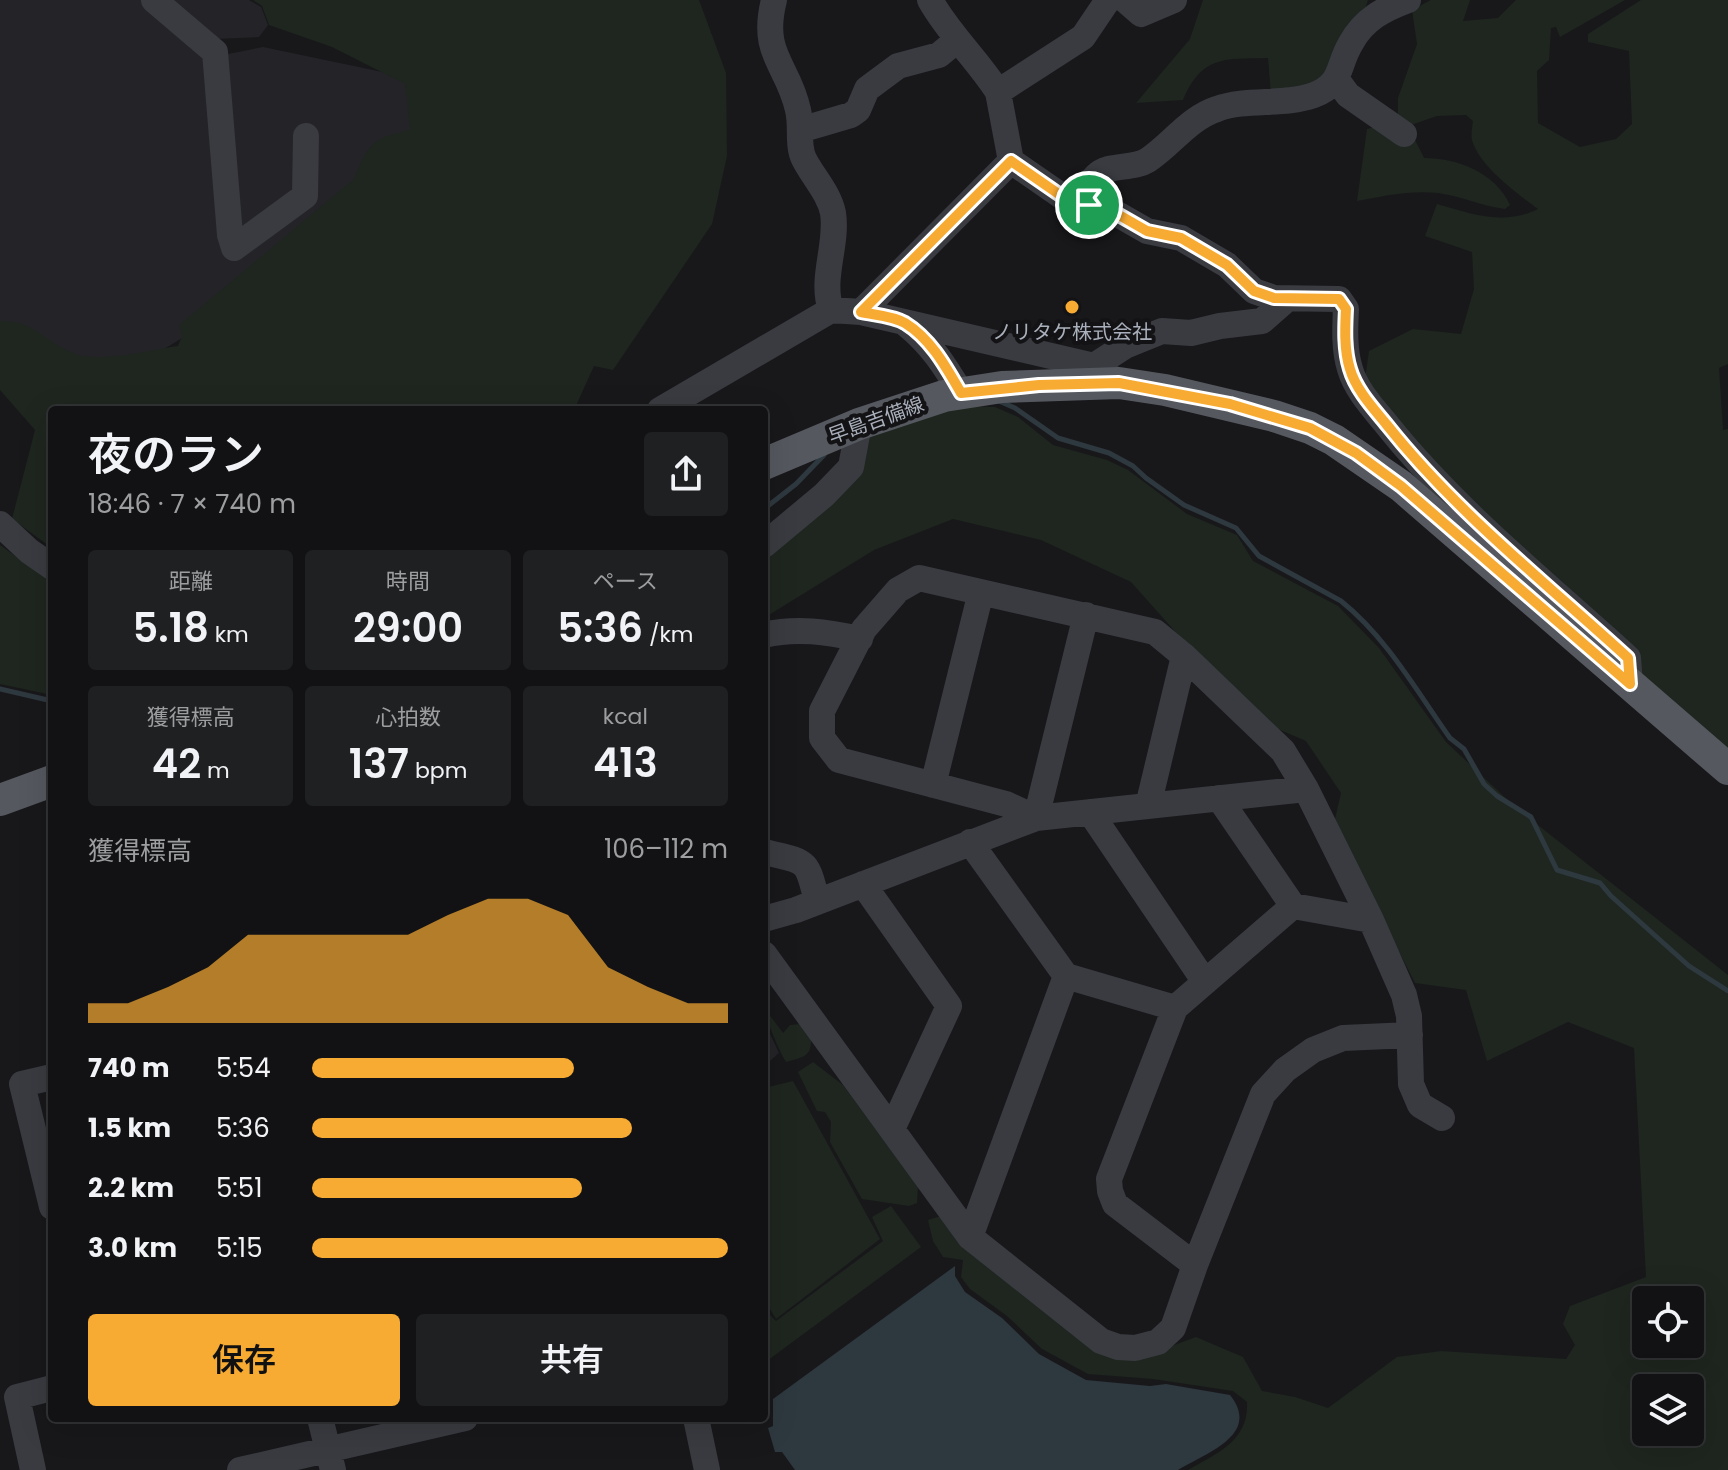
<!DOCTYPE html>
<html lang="ja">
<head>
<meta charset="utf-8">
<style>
  body { margin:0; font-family:Poppins,"Noto Sans JP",sans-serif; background:#1f2022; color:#f1f3f6; height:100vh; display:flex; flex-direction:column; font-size:30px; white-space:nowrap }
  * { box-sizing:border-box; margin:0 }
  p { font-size:26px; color:#9c9ea0 }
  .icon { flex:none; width:44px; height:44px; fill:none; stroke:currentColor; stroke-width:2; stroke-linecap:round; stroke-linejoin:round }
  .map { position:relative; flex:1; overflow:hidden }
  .details { position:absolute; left:48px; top:406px; width:720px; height:1016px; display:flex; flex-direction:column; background:#121214; border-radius:8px; box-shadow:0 8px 32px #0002,0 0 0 2px #313234 }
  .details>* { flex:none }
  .fabs { position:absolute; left:1632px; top:1286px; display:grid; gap:16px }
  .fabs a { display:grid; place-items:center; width:72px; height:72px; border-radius:8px; background:#121214; box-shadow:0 8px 32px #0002,0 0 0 2px #313234; font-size:40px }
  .pin { position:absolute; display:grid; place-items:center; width:68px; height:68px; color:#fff; margin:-34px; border:4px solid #fff; border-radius:50%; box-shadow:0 2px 8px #0007 }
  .round { display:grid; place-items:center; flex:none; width:84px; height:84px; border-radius:8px; background:#1f2022 }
  .headline { display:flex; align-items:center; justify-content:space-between; height:136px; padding:0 40px }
  h1 { font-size:44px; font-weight:600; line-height:60px }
  .figures { display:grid; grid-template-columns:repeat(3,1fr); gap:12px; height:136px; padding:8px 40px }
  .figures div { display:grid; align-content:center; border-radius:8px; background:#1f2022; text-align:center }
  .figures b { font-size:40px; font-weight:600 }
  .figures small { font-size:22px; font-weight:400 }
  .figures p { font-size:22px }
  .chart { height:224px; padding:16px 40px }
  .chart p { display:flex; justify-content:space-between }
  .chart svg { width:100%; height:144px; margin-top:8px; fill:#f8ab33; opacity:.7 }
  .cta { display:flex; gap:16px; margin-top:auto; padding:16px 40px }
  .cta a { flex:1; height:92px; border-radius:8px; background:#f8ab33; color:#111; font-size:32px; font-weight:600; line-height:92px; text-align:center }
  .cta a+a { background:#1f2022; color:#f1f3f6 }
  ul { padding:0 40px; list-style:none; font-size:26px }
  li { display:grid; grid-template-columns:128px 96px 1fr; align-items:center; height:60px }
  li i { height:20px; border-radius:10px; background:#f8ab33 }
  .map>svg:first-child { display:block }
  .built { fill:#242428 }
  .green { fill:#1e261f; fill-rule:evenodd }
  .water { fill:#2e383f }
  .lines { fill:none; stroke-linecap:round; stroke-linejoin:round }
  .stream { stroke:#2e383f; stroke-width:5 }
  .minor { stroke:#393b40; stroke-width:26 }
  .major { stroke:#55585f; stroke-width:32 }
  .route-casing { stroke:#fff; stroke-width:16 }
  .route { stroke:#f8ab33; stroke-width:10 }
  .poi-dot { fill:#f8ab33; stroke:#131316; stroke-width:3 }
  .labels { text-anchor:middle; stroke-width:8; stroke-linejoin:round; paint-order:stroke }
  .poi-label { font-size:20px; fill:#aab0bb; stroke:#131316 }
  .street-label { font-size:20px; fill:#aab0bb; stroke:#131316 }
</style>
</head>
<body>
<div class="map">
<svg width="1728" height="1470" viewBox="0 0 1728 1470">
  <rect width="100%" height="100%" fill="#18181b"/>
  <path class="built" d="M0 0H143L208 58 263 47 416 79 421 133 268 285 143 362 64 357 0 337Z
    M161 0H249L261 7 268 25 259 37 215 39Z
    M764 1021 779 1053 764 1066Z"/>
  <path class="green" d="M253 0H699L726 73 727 156 712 224 613 370 594 366 574 410H52V548L12 519 35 430 0 390V321C34 320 44 341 73 353 99 364 149 350 178 346L182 336 179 325 354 179C368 143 373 138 410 130L405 84 332 47 269 25 262 6Z
    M1203 0H1368L1364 13 1326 81 1271 95 1268 58C1225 59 1202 55 1183 100L1136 103 1190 39Z
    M1431 0H1470L1463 21 1498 18 1516 0H1625L1560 37 1556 27 1551 28 1549 60 1537 71 1538 123 1580 147 1616 139 1632 124 1629 51 1588 42V34L1641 0H1728V364L1719 368 1723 430 1728 429V757L1638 674 1446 482 1365 379 1369 351 1413 329 1461 334 1474 289 1472 252 1425 236 1437 204C1472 214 1504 226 1538 209 1518 194 1479 166 1472 140 1471 135 1472 127 1473 121L1466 115 1437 116 1408 126 1424 158C1457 158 1495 172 1510 205L1505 209C1482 206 1460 196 1438 193 1410 190 1384 196 1357 201L1367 129 1398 121V98L1417 44 1412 10Z
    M964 406 995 407 1018 417 1053 445 1107 460 1128 470 1187 514 1237 535 1253 561 1338 606 1379 648 1446 742 1515 807 1728 975V1470H1188C1217 1453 1249 1441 1247 1402L1233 1391 1153 1379 1088 1374 1042 1349 1007 1316 970 1289 961 1277 963 1260 943 1257 933 1241 928 1220 941 1216 974 1257 978 1251 1041 1305 1150 1354 1196 1337 1243 1357 1262 1391 1295 1397 1328 1408 1397 1357 1441 1351 1566 1359 1575 1345 1563 1324 1570 1306 1646 1277 1634 1048 1568 1022 1487 1061 1466 990 1415 983 1339 834 1335 819 1341 793 1306 741 1278 729 1180 637 1131 582 1041 540 953 519 874 550 764 618V553L864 436ZM1646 1300H1690V1344H1646ZM1646 1388H1690V1432H1646Z
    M0 545 52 582V695L0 684Z
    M764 1002 768 1013 783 1033 790 1025 800 1024 811 1034C812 1057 806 1056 786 1062 778 1049 764 1016 764 1002Z
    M813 1062 843 1085 918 1186 917 1203 909 1206 862 1199 830 1142 831 1122 825 1112 817 1111 798 1072Z
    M793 1081 880 1239 776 1319 764 1299V1088Z
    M891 1206 921 1247 771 1358 764 1360V1309L776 1321 883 1241 872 1217Z"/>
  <path class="water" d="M955 1266V1276L965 1292 1002 1318 1039 1354 1086 1380 1150 1386 1166 1384 1230 1395C1262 1435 1205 1453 1178 1470H795L782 1452H775L768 1428 773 1426V1399Z"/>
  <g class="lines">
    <path class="stream" d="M999 401 1015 408 1058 438 1109 453 1133 466 1146 478 1184 505 1236 528 1259 556 1341 601C1387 638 1416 690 1450 738L1464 749 1484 784 1497 796 1531 817 1557 870 1600 883 1611 896 1689 966 1728 991
      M764 509 796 484 824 455
      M0 689 52 701"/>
    <path class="minor" d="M154 0 215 52 230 235 234 248 305 196 306 136
      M774 0C760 55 788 64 798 110 802 126 797 145 804 159 813 177 829 193 833 213 838 245 820 278 831 310
      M930 0C949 34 977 59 998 92
      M1125 0 1141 14 1174 0
      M1337 80 1348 95 1404 134
      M800 130 851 115 858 110 867 89 898 66 939 55 956 41
      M1011 161 998 92 1083 37 1108 0
      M1089 205C1090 195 1088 183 1096 176 1109 163 1132 170 1148 160 1172 144 1189 118 1217 109 1247 98 1283 106 1314 95 1343 84 1337 66 1351 43 1364 19 1384 9 1408 0
      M861 312 1011 161 1063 197 1112 211 1147 231 1181 238 1227 265 1254 291 1274 298 1339 299 1346 309C1345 328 1344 350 1350 369 1356 390 1374 409 1387 425 1456 511 1547 584 1628 658L1630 684
      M906 324C931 344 945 366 961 393
      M1094 366 1125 346 1162 331 1191 333 1220 326 1262 321 1287 299
      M660 410 831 310 861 312 1094 366 1119 383
      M0 524 29 551 52 567
      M764 545 824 495 851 467 859 424
      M764 635C796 627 828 632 860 639
      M933 785 981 592
      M1219 798 1293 906
      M1148 806 1184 656
      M1090 812 1205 982
      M1036 818 1006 804 839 760 822 738V711L864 629 898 590 919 578 1155 632 1184 656 1283 751 1306 789 1371 920 1404 995 1409 1016 1411 1084 1420 1105 1442 1118
      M1036 818 1086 615
      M970 842 1066 976 1175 1008
      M764 852C807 862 807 858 817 902
      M863 884 949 1006 893 1127
      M764 919 796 910 1036 818 1306 789
      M764 954 970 1237 1101 1341 1118 1347 1135 1348 1158 1342 1173 1328 1195 1265 1263 1094 1285 1070 1313 1050 1343 1038 1410 1035
      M52 1077 22 1084 52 1207
      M970 1237 1066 976
      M1195 1265 1115 1204 1110 1191 1109 1179 1175 1008 1293 906 1371 920
      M320 1418 333 1470
      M696 1418 707 1470
      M33 1470 17 1397 52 1388
      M240 1470 465 1418"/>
    <path class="major" d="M764 464 859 424 944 396 1002 387 1119 383 1165 390 1274 416 1310 428 1334 440 1401 486 1728 769
      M0 800 52 781"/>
  </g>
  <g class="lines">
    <defs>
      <path id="route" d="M1011 161 1063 197 1112 211 1147 231 1181 238 1227 265 1254 291 1274 298 1339 299 1346 309C1345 328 1344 350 1350 369 1356 390 1374 409 1387 425 1456 512 1546 583 1628 658L1630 684 1401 486 1356 453 1310 428 1230 404 1119 383 1039 385 961 393C946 367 931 339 905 323 893 316 875 315 861 312Z"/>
    </defs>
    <use href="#route" class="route-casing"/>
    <use href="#route" class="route"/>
  </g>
  <circle class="poi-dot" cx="1072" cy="307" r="8"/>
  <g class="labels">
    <g class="poi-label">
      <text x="1072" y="339">ノリタケ株式会社</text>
    </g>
    <g class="street-label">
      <text transform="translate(876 420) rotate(-20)" y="7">早島吉備線</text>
    </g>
  </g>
</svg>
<div class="fabs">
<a><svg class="icon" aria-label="locate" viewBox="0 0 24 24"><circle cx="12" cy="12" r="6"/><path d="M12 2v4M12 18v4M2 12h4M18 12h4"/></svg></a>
<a><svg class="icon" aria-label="layers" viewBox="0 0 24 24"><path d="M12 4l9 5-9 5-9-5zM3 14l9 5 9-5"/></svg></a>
</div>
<div class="pin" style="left:1089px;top:205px;background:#1e9e55"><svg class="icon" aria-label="arrive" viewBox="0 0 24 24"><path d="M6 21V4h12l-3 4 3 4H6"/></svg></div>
<section class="details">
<div class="headline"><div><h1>夜のラン</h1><p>18:46 · 7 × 740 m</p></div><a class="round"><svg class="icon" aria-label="share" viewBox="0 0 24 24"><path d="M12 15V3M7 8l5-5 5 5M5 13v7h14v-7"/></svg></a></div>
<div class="figures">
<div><p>距離</p><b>5.18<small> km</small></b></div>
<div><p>時間</p><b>29:00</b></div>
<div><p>ペース</p><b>5:36<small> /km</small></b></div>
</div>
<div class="figures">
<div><p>獲得標高</p><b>42<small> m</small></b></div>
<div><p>心拍数</p><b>137<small> bpm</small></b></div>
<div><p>kcal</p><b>413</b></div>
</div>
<div class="chart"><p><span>獲得標高</span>106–112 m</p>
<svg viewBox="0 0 160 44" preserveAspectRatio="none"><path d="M0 44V38L10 38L20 33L30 27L40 17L50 17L60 17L70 17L80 17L90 11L100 6L110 6L120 11L130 27L140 33L150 38L160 38V44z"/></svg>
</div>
<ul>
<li><b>740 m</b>5:54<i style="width:63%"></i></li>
<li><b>1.5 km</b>5:36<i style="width:77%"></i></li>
<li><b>2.2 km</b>5:51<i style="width:65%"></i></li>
<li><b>3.0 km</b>5:15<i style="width:100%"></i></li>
</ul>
<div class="cta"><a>保存</a><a>共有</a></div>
</section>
</div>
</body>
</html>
